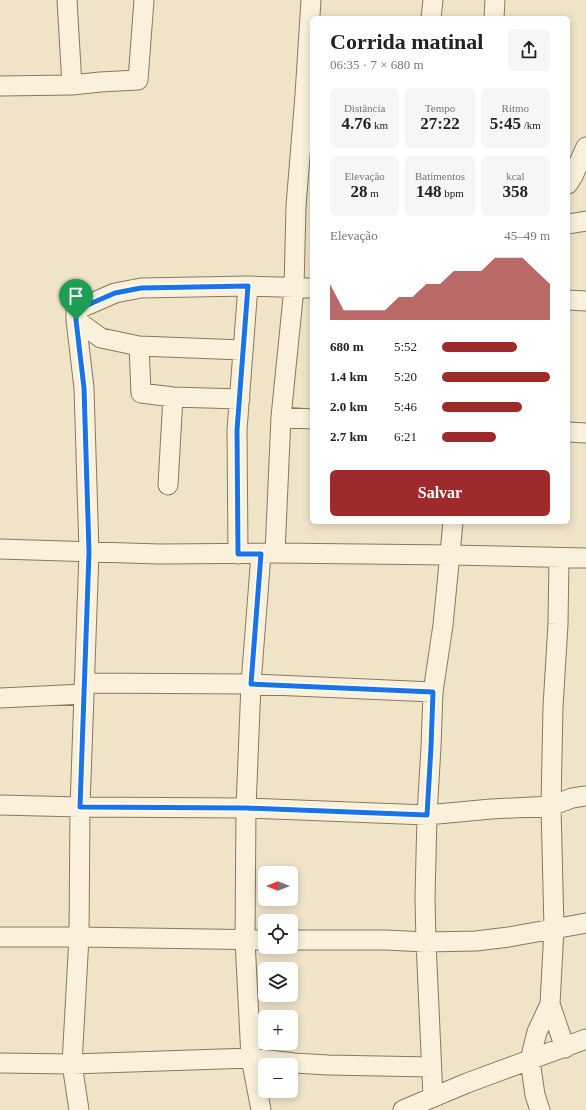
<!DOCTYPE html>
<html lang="pt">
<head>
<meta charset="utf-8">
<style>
  body { margin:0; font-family:Georgia,serif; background:#f6f6f6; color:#222; height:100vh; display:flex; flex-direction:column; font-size:15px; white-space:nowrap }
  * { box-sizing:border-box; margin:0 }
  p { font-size:13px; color:#767676 }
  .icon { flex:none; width:22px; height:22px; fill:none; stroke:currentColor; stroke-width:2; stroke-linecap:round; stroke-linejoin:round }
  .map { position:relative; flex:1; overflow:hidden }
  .sheet { position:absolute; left:310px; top:16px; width:260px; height:508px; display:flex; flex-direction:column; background:#fff; border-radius:6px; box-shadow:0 2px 10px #0003 }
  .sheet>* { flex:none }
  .needle { width:26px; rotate:270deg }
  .controls { position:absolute; left:258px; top:866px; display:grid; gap:8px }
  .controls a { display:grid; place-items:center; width:40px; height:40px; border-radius:6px; background:#fff; box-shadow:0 2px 10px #0003; font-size:20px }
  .pin { position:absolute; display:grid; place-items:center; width:34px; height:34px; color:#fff; margin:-41px -17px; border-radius:50% 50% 50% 0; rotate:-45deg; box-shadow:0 0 4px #0007 }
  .pin .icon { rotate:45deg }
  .round { display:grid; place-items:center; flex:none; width:42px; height:42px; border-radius:6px; background:#f6f6f6 }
  .summary { display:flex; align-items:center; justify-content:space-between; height:68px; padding:0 20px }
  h1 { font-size:22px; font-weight:700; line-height:30px }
  .metrics { display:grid; grid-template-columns:repeat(3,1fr); gap:6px; height:68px; padding:4px 20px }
  .metrics div { display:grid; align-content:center; border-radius:6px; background:#f6f6f6; text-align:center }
  .metrics b { font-size:17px; font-weight:700 }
  .metrics small { font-size:11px; font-weight:400 }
  .metrics p { font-size:11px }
  .chart { height:112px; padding:8px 20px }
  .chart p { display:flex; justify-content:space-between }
  .chart svg { width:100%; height:72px; margin-top:4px; fill:#9e2a2b; opacity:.7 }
  .primary-button { display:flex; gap:8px; margin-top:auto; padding:8px 20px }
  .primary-button a { flex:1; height:46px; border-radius:6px; background:#9e2a2b; color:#fff; font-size:16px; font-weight:700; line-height:46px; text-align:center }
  ul { padding:0 20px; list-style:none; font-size:13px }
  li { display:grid; grid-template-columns:64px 48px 1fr; align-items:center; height:30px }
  li i { height:10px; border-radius:5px; background:#9e2a2b }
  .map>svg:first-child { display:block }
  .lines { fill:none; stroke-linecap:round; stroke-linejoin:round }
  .minor-casing { stroke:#8d765c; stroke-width:21 }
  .minor { stroke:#faf1dc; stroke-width:19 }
  .route-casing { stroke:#fff; stroke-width:8 }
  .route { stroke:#1a73e8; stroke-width:5 }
</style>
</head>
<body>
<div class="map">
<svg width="586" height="1110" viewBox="0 0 586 1110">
  <rect width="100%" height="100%" fill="#f0e4c8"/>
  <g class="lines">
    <defs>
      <path id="minor" d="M67 0 72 85
        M431 18 433 0
        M494 18 495 0
        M0 86 72 85 100 82 138 80 144 0
        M568 184 573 176 586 147
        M568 224 586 221
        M248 286 312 288
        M568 300 586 301
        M76 320 101 338 139 346 243 350
        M139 346 141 393 173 397 240 399
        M281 417 312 419
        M568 432 586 433
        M168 485 173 397
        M0 549 159 554 275 553 450 555 586 558
        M275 553 281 417 294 288 296 206 305 95 311 0
        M261 554 251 684 246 808 245 940 251 1058 261 1110
        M559 558 558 624 553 707 551 806 554 929 550 1004 565 1048
        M84 683 251 684 433 692
        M0 698 84 694
        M0 805 80 807 246 808 427 815 491 809 551 806 572 798 586 796
        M0 937H79L265 940
        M291 940H385L426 942 476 941 509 937 586 923
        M0 1063 72 1064 251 1058 294 1063 328 1065 431 1067
        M433 1097 426 942 425 898 427 815 431 747 433 692 443 625 453 522
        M79 1110 72 1064 79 937 80 807 89 552 84 388 76 320V310L115 293 141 288 248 286 237 430 238 554
        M403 1110 467 1083 586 1039
        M540 1110 535 1095 530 1060 537 1032 550 1004"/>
    </defs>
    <use href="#minor" class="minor-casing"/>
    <use href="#minor" class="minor"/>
  </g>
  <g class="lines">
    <defs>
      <path id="route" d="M248 286 237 430 238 554H261L251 684 433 692 431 747 427 815 246 808 80 807 89 552 84 388 76 320V310L115 293 141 288Z"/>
    </defs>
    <use href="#route" class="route-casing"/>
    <use href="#route" class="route"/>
  </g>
</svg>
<div class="controls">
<a><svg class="needle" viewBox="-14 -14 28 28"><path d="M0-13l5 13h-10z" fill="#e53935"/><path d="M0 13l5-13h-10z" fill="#767676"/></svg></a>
<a><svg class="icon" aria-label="locate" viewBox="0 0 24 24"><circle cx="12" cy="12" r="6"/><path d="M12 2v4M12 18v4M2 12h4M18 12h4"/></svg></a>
<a><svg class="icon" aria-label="layers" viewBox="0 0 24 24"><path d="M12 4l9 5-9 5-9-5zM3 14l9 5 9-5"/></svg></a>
<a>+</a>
<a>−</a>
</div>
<div class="pin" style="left:76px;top:320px;background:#1e9e55"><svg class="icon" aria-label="arrive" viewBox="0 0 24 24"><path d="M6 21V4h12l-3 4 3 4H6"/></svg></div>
<section class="sheet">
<div class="summary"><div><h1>Corrida matinal</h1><p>06:35 · 7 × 680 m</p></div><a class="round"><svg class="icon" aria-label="share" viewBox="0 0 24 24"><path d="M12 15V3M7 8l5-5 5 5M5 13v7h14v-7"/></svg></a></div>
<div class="metrics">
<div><p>Distância</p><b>4.76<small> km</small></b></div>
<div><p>Tempo</p><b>27:22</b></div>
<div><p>Ritmo</p><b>5:45<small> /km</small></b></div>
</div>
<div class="metrics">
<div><p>Elevação</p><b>28<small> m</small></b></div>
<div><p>Batimentos</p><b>148<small> bpm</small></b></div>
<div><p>kcal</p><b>358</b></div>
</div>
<div class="chart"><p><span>Elevação</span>45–49 m</p>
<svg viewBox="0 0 160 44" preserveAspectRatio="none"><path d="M0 44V22L10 38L20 38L30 38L40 38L50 30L60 30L70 22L80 22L90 14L100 14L110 14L120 6L130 6L140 6L150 14L160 22V44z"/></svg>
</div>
<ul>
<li><b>680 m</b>5:52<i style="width:69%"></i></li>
<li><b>1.4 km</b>5:20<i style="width:100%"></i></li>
<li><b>2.0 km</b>5:46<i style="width:74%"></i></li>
<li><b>2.7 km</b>6:21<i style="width:50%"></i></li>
</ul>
<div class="primary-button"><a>Salvar</a></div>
</section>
</div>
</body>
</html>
